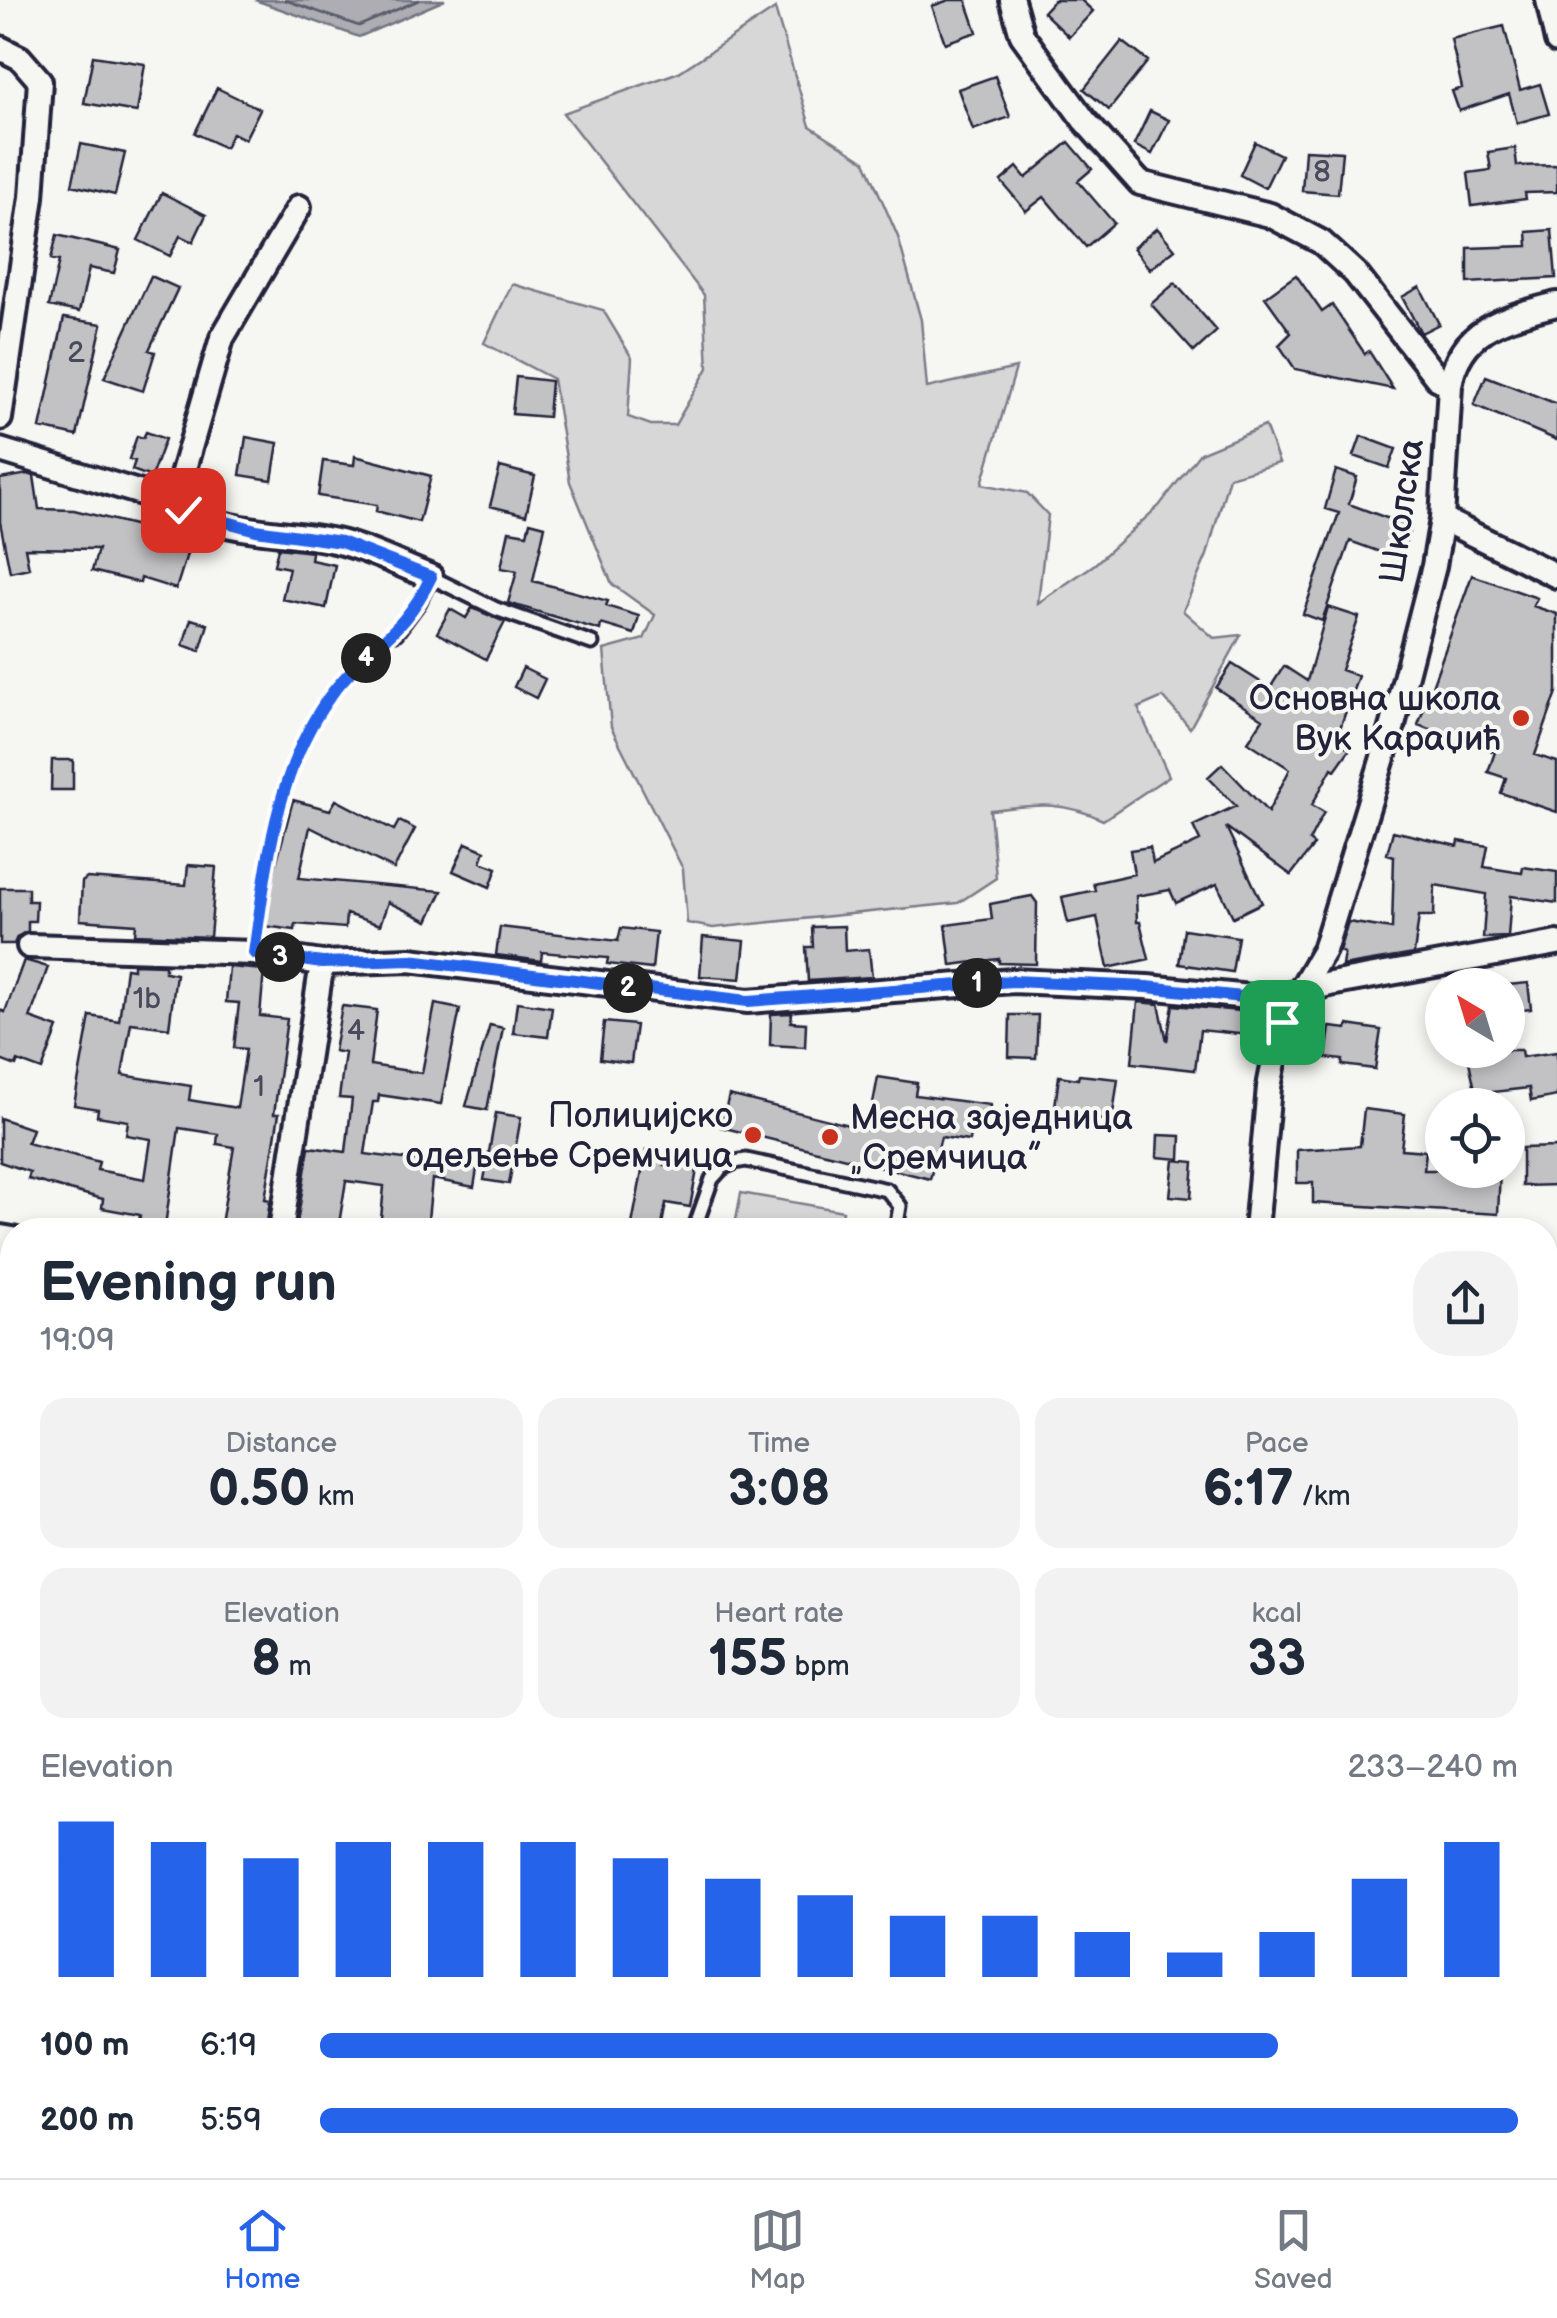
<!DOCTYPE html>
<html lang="en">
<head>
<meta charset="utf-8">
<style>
  body { margin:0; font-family:"Balsamiq Sans",sans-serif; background:#f2f2f3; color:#1f2937; height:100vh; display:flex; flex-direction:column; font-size:38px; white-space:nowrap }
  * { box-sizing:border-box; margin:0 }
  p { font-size:32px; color:#747a83 }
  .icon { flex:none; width:55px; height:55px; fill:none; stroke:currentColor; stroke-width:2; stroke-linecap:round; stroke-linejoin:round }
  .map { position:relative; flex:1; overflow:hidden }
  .panel { position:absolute; left:0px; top:1218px; width:1558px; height:962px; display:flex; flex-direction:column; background:#fff; border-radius:40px 40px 0 0; box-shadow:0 5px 15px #0003 }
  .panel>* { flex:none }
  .needle { width:65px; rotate:322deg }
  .buttons { position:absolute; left:1425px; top:968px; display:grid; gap:20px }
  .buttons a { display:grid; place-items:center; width:100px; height:100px; border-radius:50%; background:#fff; box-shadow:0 5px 15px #0003; font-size:50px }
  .pin { position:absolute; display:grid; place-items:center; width:85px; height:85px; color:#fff; margin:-42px; border-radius:20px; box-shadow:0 5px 15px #0006 }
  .km { position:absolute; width:50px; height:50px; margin:-25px; border-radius:50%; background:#222; color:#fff; font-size:28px; line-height:50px; text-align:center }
  .round { display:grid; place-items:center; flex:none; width:105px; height:105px; border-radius:40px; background:#f2f2f3 }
  .overview { display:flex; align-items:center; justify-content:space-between; height:170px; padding:0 40px }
  h1 { font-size:55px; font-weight:800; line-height:75px }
  .metrics { display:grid; grid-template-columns:repeat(3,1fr); gap:15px; height:170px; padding:10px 40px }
  .metrics div { display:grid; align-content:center; border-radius:25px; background:#f2f2f3; text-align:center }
  .metrics b { font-size:50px; font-weight:800 }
  .metrics small { font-size:28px; font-weight:400 }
  .metrics p { font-size:28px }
  .chart { height:280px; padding:20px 40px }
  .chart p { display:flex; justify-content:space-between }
  .chart svg { width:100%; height:180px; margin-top:10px; stroke:#2563eb; stroke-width:6 }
  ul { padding:0 40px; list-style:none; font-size:32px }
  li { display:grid; grid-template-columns:160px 120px 1fr; align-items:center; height:75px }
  li i { height:25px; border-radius:12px; background:#2563eb }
  .menu { display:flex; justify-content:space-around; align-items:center; height:140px; border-top:2px solid #e0e1e3; background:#fff; font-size:28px; color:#747a83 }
  .menu a { display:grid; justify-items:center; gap:5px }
  .menu .current { color:#2563eb }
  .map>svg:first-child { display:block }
  .green { fill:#d7d7d7; stroke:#7c7c89; stroke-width:2.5 }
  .water { fill:#adadb3; stroke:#757583; stroke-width:2.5 }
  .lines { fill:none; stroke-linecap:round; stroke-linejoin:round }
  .shore { stroke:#5a5a6b; stroke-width:2.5 }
  .building { fill:#c2c2c4; stroke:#22223b; stroke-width:2.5 }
  .service-casing { stroke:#22223b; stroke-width:19 }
  .minor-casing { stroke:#22223b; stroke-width:30 }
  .secondary-casing { stroke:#22223b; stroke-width:40 }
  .path { stroke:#22223b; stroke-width:4; stroke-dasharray:2.5 8; stroke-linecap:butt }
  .service { stroke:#f6f6f2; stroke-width:11 }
  .minor { stroke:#f6f6f2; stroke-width:22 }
  .secondary { stroke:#f6f6f2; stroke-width:32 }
  .route-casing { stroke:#fff; stroke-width:20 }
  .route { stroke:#2563eb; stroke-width:12 }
  .poi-dot { fill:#c8321e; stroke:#f6f6f2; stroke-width:4 }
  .labels { text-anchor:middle; stroke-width:8; stroke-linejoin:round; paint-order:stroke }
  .number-label { font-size:30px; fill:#4a4a5d }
  .street-label { font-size:35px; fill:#22223b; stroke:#f6f6f2 }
  .poi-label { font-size:35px; fill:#22223b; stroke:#f6f6f2; text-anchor:end }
</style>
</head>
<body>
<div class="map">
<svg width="1557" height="2178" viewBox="0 0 1557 2178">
  <rect width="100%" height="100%" fill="#f6f6f2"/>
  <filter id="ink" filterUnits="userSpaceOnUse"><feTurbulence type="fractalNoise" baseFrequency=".01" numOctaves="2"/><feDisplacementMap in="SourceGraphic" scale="20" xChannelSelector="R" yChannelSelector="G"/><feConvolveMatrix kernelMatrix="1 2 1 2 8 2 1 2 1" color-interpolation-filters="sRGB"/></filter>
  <g filter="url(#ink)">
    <path class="green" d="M775 9 810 126 865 161 898 237 921 320 927 388 1016 368 982 484 1027 493 1048 515 1038 603 1095 564 1159 506 1200 453 1265 426 1279 463 1229 477 1207 555 1183 611 1214 638 1241 635 1190 728 1163 697 1138 708 1169 776 1103 820C1061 800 1035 805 990 810L996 878 958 903 713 928 687 923 683 869 611 727 604 650 644 639 655 615 612 584 570 482 553 379 484 343 512 284 603 310 632 358 628 417 651 425H675L708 368 704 295 563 113 679 72Z
      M741 1193 843 1211 839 1230H734Z"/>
    <path class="water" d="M255 0H445L359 37Z"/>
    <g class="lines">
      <path class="shore" d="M285 0 359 26 419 0"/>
    </g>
    <path class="building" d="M949 0H966L977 32 945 43 932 6Z
      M1054 0H1081L1093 11 1069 37 1043 12Z
      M1504 26 1520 90 1540 84 1549 114 1517 123 1509 94 1459 111 1452 91 1462 88 1451 39Z
      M1122 41 1148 61 1109 110 1084 89Z
      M93 56 145 64 137 112 84 103Z
      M995 76 1010 117 973 130 958 89Z
      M217 88 260 109 245 139 232 133 225 148 195 133Z
      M1150 111 1169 120 1152 154 1134 145Z
      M1069 142 1092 169 1078 181 1114 223 1086 247 1044 197 1026 211 1001 181 1017 167 1026 178Z
      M1255 142 1281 155 1265 188 1240 175Z
      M81 144 125 153 115 195 72 185Z
      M1515 148 1517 166 1557 165V192L1525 193 1526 199 1472 206 1468 173 1491 170 1488 152Z
      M1305 150 1342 152 1338 194 1302 191Z
      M162 193 206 215 193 242 180 236 170 256 138 240Z
      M1157 228 1175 249 1150 269 1133 248Z
      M1552 230 1556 278 1468 283V248L1528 246 1527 232Z
      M57 235 120 250 114 273 89 268 79 312 49 306 59 261 51 259Z
      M1296 275 1322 312 1332 305 1365 354 1369 351 1393 389 1295 369 1279 345 1291 333 1265 297Z
      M151 276 178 288 149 350 155 352 143 391 104 378Z
      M1175 283 1217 331 1194 352 1151 304Z
      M1420 287 1439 324 1421 333 1402 297Z
      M64 318 102 324 77 436 40 428Z
      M1486 376 1557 404V440L1474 405Z
      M516 377 551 381 548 417 512 414Z
      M146 432 165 439 151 477 132 470 135 461 129 459 137 436 143 438Z
      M1361 436 1396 449 1389 468 1354 456Z
      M246 437 278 443 272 480 240 475Z
      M355 456 431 476 419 522 376 511 377 505 318 496 323 461 354 465Z
      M500 467 535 476 526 515 490 506Z
      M1336 470 1357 477 1349 504 1411 527 1399 559 1350 541 1322 621 1303 614 1339 513 1325 509Z
      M28 474 34 476 39 509 74 510 154 530 151 542 187 554 176 589 141 578 140 583 92 571 98 549 25 548 29 568 10 572 0 522V479Z
      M530 522 545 526 533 581 608 601 606 606 639 616 634 634 601 624 600 630 508 603 517 571 501 568 509 531 527 534Z
      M278 548 312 552 311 560 335 565 326 608 282 599 289 568 274 565Z
      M1472 575 1537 598 1533 606 1557 614V692L1535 755 1557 762V812L1501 793 1506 778 1488 772 1495 752 1418 725Z
      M1328 607 1359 617 1341 670 1358 676 1336 740 1350 749 1335 770 1332 768 1312 805 1324 812 1309 841 1314 845 1291 875 1226 827 1262 903 1233 917 1217 884 1176 903 1170 890 1136 896 1137 922H1140L1149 959 1108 968 1097 917 1068 923 1062 897 1095 890 1093 883 1134 874 1130 850 1150 847 1153 863 1200 841 1193 826 1236 806 1208 777 1222 764 1268 812 1290 769 1248 742 1263 719 1216 688 1232 664 1270 688 1284 666 1307 681Z
      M472 608 505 622 486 659 437 633 450 609 466 618Z
      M191 619 208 624 200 651 183 645Z
      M523 668 545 679 536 698 514 687Z
      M52 760H73V790H51Z
      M293 800 330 810 336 800 394 830 399 821 415 829 394 869 310 827 299 878 442 891 428 921 388 902 380 925 346 914 345 928 296 924 295 930 264 926 269 891Z
      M1393 831 1458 846 1459 841 1488 846 1484 867 1522 873 1523 867 1557 872V903L1511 896 1508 937 1483 938 1486 894 1435 885 1434 916H1419L1414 954 1342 966 1344 953 1339 951 1348 922 1392 929 1394 856 1387 854Z
      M466 843 485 851 481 862 497 868 490 887 453 871Z
      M188 865 216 867 210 937 135 934 136 924 80 920 82 882 87 878 186 885Z
      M0 888H28V901H36L35 921H28V931L17 937 14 944H0Z
      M1032 896 1037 903 1036 964 999 963V959L951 965 946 925 992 919 990 904Z
      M844 926 845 951 869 949 872 977 808 981 806 947H813L812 927Z
      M500 927 618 941 621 928 656 932 652 969 607 964 608 958 542 952 541 961 496 955Z
      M1184 929 1238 937 1232 972 1179 964Z
      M703 937 745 941 741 979 700 976Z
      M24 960 48 967 30 1018 58 1028 42 1070 18 1061 16 1066 0 1060V1010L5 1012Z
      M133 964 165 965V972L176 974 169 1028 131 1023 122 1075 191 1086 189 1100 237 1108 246 1049 234 1048 239 1003 226 1002 229 967 264 970 260 1016 287 1019 274 1114H279L265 1199 270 1200 266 1230H220L234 1147 217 1144 218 1134 179 1128 165 1226 139 1223 140 1215 102 1208 103 1199 28 1179 30 1172 0 1162V1118L32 1129 27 1143 99 1162 97 1170 145 1179 151 1139 126 1135 128 1121 97 1116 98 1109 74 1105 90 1016 119 1021 126 968 133 969Z
      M1528 983 1531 1009 1508 1012V985Z
      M517 1002 552 1007 548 1037 513 1033Z
      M1138 1002 1159 1004 1167 1041 1173 1005 1262 1013 1259 1036 1200 1030 1195 1070 1132 1063Z
      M435 1004 460 1009 441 1104 379 1095 378 1102H373L365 1154 458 1166 459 1159 478 1163 474 1187 432 1179 427 1230H380L384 1186 346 1181 338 1230H296L309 1147 346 1152 352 1099 339 1098 345 1053 334 1051 342 1006 377 1010 370 1065 422 1073Z
      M792 1013 791 1022 806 1023 805 1047 770 1045 771 1014Z
      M1010 1015H1038L1036 1058 1009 1057Z
      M604 1022 636 1025 631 1063 600 1059Z
      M490 1025 503 1028 487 1110 466 1106Z
      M1348 1025 1381 1030 1375 1069 1342 1065 1343 1060 1326 1058 1330 1027 1347 1029Z
      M1502 1050H1521L1522 1057 1557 1052V1096L1531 1101 1529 1088 1476 1094 1468 1057Z
      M1079 1075 1118 1079 1112 1121 1054 1114 1059 1076 1078 1079Z
      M878 1077 917 1083 915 1095 990 1105 987 1128 971 1126 969 1141 941 1137 930 1179 721 1127 729 1095 868 1130Z
      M1364 1109 1405 1114 1401 1149 1426 1151 1424 1170H1500L1498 1214 1313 1203V1183H1297V1150L1360 1146Z
      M496 1113 521 1117 509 1184 484 1180Z
      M1158 1135 1181 1136 1180 1159 1157 1157Z
      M1557 1147V1185L1522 1186V1148Z
      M646 1150 666 1154 664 1165 697 1170 690 1207 666 1203 661 1230H631Z
      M1174 1160 1194 1162 1191 1198 1170 1196Z"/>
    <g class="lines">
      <defs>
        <path id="service" d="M396 633 419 602 431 577 496 609 592 643
          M694 1230 712 1179 722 1168 735 1162 746 1160 887 1190 900 1206 896 1230"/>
        <path id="minor" d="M1012 0 1022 35 1084 120 1140 183 1270 215 1321 242 1355 273 1437 378 1450 385 1442 519 1434 566 1393 725 1324 950 1282 1022 1269 1087 1256 1230
          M1548 0 1557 41
          M0 48 20 58 40 81 32 197 0 418
          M1450 385C1460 327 1507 317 1557 304
          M0 450 174 503C219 535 282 529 335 541 367 548 400 565 431 577
          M174 503 222 338 299 207
          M1442 519 1557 576
          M29 946 254 953 322 963
          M281 1230 322 963 410 960 748 1001 1013 981 1147 987 1271 999 1330 984 1557 943
          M0 1460 12 1406
          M0 1604 12 1615
          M0 2090 12 2091
          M22 2178 24 2168
          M1061 2178 1063 2168
          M1424 2178 1427 2168"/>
        <path id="secondary" d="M0 1242 12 1244
          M1545 1519 1557 1521"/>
      </defs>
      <use href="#service" class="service-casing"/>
      <use href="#minor" class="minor-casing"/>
      <use href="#secondary" class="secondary-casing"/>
      <path class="path" d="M257 928C274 815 290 721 382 644"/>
      <use href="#service" class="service"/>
      <use href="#minor" class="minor"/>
      <use href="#secondary" class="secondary"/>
    </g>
  </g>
  <g class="lines" filter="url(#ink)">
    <defs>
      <path id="route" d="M183 510 256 530 341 542 431 577C403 636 369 645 333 692 276 767 267 863 254 953L322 963 410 960 748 1001 1013 981 1147 987 1271 1000 1296 996 1282 1022"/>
    </defs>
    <use href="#route" class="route-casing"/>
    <use href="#route" class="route"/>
  </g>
  <g class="poi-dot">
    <circle cx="1521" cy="718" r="10"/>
    <circle cx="753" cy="1135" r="10"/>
    <circle cx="830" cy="1137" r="10"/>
  </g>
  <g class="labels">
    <g class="number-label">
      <text x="1322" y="181">8</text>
      <text x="76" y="362">2</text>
      <text x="147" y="1008">1b</text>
      <text x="356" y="1040">4</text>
      <text x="259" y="1096">1</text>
    </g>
    <g class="street-label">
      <text transform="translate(1401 511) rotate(-82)" y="12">Школска</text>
    </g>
    <g class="poi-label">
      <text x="1501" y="710">Основна школа<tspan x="1501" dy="40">Вук Караџић</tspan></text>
      <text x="733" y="1127">Полицијско<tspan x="733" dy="40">одељење Сремчица</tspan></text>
      <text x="850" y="1129" text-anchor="start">Месна заједница<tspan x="850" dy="40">„Сремчица”</tspan></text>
    </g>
  </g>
</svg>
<div class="buttons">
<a><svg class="needle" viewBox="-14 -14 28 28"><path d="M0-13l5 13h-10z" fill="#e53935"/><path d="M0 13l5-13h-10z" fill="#747a83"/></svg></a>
<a><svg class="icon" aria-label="locate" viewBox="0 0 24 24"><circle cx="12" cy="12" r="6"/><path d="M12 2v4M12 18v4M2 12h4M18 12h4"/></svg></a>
</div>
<div class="pin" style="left:1282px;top:1022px;background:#1e9e55"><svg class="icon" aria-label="arrive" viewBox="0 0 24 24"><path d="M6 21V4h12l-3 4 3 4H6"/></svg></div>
<div class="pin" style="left:183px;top:510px;background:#d93025"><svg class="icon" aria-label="check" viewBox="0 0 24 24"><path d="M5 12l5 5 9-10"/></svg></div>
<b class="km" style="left:977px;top:983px">1</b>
<b class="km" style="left:628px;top:988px">2</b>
<b class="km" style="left:280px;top:957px">3</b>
<b class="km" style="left:366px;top:658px">4</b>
<section class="panel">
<div class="overview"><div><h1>Evening run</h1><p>19:09</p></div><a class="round"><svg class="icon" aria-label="share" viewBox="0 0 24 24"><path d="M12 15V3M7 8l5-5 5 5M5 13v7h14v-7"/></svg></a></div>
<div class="metrics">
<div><p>Distance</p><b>0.50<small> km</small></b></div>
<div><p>Time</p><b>3:08</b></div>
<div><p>Pace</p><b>6:17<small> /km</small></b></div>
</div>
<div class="metrics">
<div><p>Elevation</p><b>8<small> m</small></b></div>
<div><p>Heart rate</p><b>155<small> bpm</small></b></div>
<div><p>kcal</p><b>33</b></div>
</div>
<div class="chart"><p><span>Elevation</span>233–240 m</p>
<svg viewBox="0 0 160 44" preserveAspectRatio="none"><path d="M5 44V6M15 44V11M25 44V15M35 44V11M45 44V11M55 44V11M65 44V15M75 44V20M85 44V24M95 44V29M105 44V29M115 44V33M125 44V38M135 44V33M145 44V20M155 44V11"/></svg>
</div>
<ul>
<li><b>100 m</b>6:19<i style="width:80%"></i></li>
<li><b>200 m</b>5:59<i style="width:100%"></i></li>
</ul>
</section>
</div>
<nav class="menu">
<a class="current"><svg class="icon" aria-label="home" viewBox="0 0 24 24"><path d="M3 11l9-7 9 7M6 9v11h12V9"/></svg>Home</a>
<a><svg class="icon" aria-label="map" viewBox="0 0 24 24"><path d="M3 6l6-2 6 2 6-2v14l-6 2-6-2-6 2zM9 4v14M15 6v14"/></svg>Map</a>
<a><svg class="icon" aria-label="saved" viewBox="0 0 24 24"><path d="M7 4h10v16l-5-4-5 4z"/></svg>Saved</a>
</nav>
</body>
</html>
